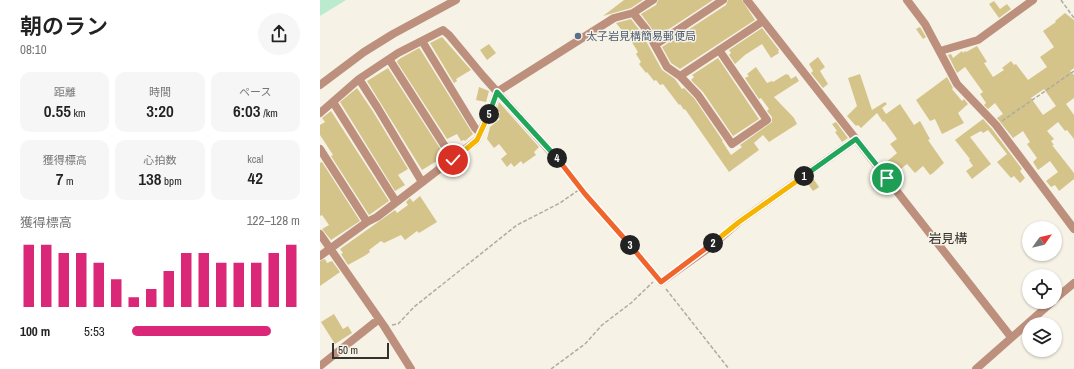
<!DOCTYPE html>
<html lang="ja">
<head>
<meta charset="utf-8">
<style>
  body { margin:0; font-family:"Archivo Narrow","Noto Sans JP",sans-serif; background:#f6f6f6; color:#222; height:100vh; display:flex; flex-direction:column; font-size:15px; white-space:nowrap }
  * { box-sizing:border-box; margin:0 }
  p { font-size:13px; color:#767676 }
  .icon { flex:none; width:22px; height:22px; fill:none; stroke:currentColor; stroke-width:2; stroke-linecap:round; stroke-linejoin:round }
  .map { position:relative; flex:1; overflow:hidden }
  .drawer { display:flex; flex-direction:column; background:#fff; width:320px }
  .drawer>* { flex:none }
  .needle { width:26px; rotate:56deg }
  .controls { position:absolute; left:702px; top:221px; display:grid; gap:8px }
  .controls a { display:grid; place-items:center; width:40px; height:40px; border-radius:50%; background:#fff; box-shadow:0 1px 3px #0004; font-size:20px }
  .scale { position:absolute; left:12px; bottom:10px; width:57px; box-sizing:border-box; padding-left:4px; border:2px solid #34322e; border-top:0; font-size:11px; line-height:14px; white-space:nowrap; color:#34322e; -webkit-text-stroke:3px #f6f2e6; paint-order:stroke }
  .pin { position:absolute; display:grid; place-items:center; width:34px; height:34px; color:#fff; margin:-17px; border:2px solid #fff; border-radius:50%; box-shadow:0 1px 4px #0007 }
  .km { position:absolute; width:20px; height:20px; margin:-10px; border-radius:50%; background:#222; color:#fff; font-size:11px; line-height:20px; text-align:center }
  .round { display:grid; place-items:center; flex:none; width:42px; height:42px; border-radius:21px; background:#f6f6f6 }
  .head { display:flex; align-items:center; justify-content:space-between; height:68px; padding:0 20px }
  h1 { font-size:22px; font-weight:600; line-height:30px }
  .figures { display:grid; grid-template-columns:repeat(3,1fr); gap:6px; height:68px; padding:4px 20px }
  .figures div { display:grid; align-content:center; border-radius:10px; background:#f6f6f6; text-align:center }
  .figures b { font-size:17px; font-weight:600 }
  .figures small { font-size:11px; font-weight:400 }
  .figures p { font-size:11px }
  .chart { height:112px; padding:8px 20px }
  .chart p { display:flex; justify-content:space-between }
  .chart svg { width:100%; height:72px; margin-top:4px; stroke:#db2777; stroke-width:6 }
  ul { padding:0 20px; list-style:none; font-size:13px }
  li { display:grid; grid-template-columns:64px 48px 1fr; align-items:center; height:30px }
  li i { height:10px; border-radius:5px; background:#db2777 }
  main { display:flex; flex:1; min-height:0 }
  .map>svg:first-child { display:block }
  .green { fill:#baebcf }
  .building { fill:#d5c48a; fill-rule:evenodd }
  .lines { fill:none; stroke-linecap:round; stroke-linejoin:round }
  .path { stroke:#aeaba2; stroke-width:1.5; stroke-dasharray:4 2; stroke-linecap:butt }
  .minor { stroke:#bd8f7d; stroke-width:8 }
  .split-1-casing { stroke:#fff; stroke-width:8 }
  .split-2-casing { stroke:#fff; stroke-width:8 }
  .split-3-casing { stroke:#fff; stroke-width:8 }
  .split-4-casing { stroke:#fff; stroke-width:8 }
  .split-5-casing { stroke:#fff; stroke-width:8 }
  .split-6-casing { stroke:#fff; stroke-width:8 }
  .split-1 { stroke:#22a559; stroke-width:5 }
  .split-2 { stroke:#f5b400; stroke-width:5 }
  .split-3 { stroke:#f0652b; stroke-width:5 }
  .split-4 { stroke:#f0652b; stroke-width:5 }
  .split-5 { stroke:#22a559; stroke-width:5 }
  .split-6 { stroke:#f5b400; stroke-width:5 }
  .service-dot { fill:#5c6f8a; stroke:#f6f2e6; stroke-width:1.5 }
  .labels { text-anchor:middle; stroke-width:3; stroke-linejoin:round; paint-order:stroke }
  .service-label { font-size:11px; fill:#4e5e75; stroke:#f6f2e6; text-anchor:start }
  .quarter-label { font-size:13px; fill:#34322e; stroke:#f6f2e6 }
</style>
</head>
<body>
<main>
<section class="drawer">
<div class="head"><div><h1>朝のラン</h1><p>08:10</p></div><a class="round"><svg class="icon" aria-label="share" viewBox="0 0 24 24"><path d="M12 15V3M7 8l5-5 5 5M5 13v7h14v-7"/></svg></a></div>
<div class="figures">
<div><p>距離</p><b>0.55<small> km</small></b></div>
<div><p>時間</p><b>3:20</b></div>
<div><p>ペース</p><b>6:03<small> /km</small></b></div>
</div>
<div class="figures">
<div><p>獲得標高</p><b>7<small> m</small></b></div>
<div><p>心拍数</p><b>138<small> bpm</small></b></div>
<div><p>kcal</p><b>42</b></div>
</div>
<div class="chart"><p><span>獲得標高</span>122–128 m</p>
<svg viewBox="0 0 160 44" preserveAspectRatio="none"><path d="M5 44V6M15 44V6M25 44V11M35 44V11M45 44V17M55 44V27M65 44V38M75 44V33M85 44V22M95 44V11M105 44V11M115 44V17M125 44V17M135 44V17M145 44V11M155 44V6"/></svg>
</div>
<ul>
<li><b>100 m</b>5:53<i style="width:83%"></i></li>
</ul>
</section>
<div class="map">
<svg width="754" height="369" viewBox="0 0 754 369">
  <rect width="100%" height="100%" fill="#f6f2e6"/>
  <path class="green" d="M0 0H26L0 16Z"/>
  <path class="building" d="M304 0H323L311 8 283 16Z
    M338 0H393L337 37 330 26 321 14 336 5Z
    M408 0H422L435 20 360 69 351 63 342 47 406 5Z
    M674 1 680 9 687 4 691 9 679 18 669 4Z
    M745 13 754 20V68L750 71 754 75V98L746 104 754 115V139L747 130 745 131 738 122 727 131 734 139 731 141 734 145H732L754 173V179L739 191 735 185 731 187 726 181 738 172 730 161 718 170 713 162 717 158 707 144 710 142 703 131 693 138 677 118 683 114 675 103 668 109 664 105 666 103 660 94 663 92 645 67 637 73 628 55 631 54 633 58 642 51 643 53 645 51 646 52 657 46 667 62 664 63 673 77 684 70 682 68 691 61 694 65 696 64 708 80 727 67 720 57 734 47 723 31 736 22 735 21ZM724 89 736 106 723 115 711 98Z
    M311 19 321 32 342 70 355 79 362 89 364 88 374 98 403 141H402L411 155 422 147 420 145 452 122V117L447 111 449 109 441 98 439 99 425 78 429 76 427 74 436 67 447 83 452 81 453 82 466 74 467 75 468 74 471 79 476 76 479 81 454 97 474 118 477 124 449 142 443 135 434 143 439 150 409 172 365 109 364 110 360 104 359 105 343 84 340 85 336 80 334 81 327 72 326 73 319 64 321 62 316 54 318 52 308 36 307 37 296 23Z
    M600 27 606 37 603 39 596 29Z
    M442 28 459 50 458 51 459 53 451 58 442 44 425 55 415 64 409 55 411 53 409 50Z
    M122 37 151 70 136 79 137 81 134 83 110 43Z
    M169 44 176 53 167 60 160 50Z
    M99 48 100 49 153 134 145 141 144 140 141 141 137 134 127 139 77 62 78 60 81 58Z
    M498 57 505 67 500 71 508 84 503 88 491 73 493 71 489 64Z
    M398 58 439 119 413 136 383 92 371 80 374 77 372 75Z
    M68 68 125 156 102 170 47 81Z
    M540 74 552 110 565 102 567 104 562 108 566 114 580 104 594 125 600 121 610 139 608 140 624 163 613 173 610 175 603 166 595 173 587 164 572 176 563 165 577 153 570 144 577 139 564 121 563 122 557 113 541 128 538 125 536 126 527 116 537 106 528 78Z
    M627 77 633 88 632 89 642 101 644 99 648 104 638 113 644 123 622 134 615 119 610 121 596 100Z
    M159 87 169 91 166 102 156 100Z
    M37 88 52 110 88 169 78 175 85 185 75 191 20 102Z
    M179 102 219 147 214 152 216 155 203 164 201 161 194 167 191 163 187 167 181 159 187 154 179 144 174 148 167 139 170 127 180 119 177 116 180 113 177 109Z
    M11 111 69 201 49 215 11 156 13 155 0 135V125L5 122 2 118Z
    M663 119 672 129 702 169 700 171 705 178 700 183 694 176 691 178 677 162 687 154 668 130 663 133 661 131 650 137 671 164 652 179 646 171 653 166 649 160 650 159 635 140Z
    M516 122 528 138 522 142 515 132 517 131 512 124Z
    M2 162 40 221 11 240 2 229 9 225 2 215 0 216V163Z
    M492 177 499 187 493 191 486 181Z
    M100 196 117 222 99 233 97 231 85 240 81 235 64 243 61 241 49 250 50 252 46 255 28 265 21 254 23 253 20 249 75 210 77 213 88 205 86 202 90 198 93 202Z
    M5 259 7 263 12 261 20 272 0 286V261Z
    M14 314 23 329 28 326 32 333 15 344 1 322Z"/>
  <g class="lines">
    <path class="path" d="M741 0 754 18
      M682 121 754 71
      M243 166 265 194 336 276
      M346 289 409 369
      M72 325 78 324 94 307 197 225 240 203 260 189
      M231 369 265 344 282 325 311 303 333 282"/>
    <path class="minor" d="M427 0 691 337
      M587 0 605 24 637 84 676 125 754 229
      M313 13 326 29 347 67 360 76 378 95 412 144 447 120 399 50
      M102 41 155 128 160 133
      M335 45 403 0
      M620 51 658 40 713 0
      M69 59 133 159
      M360 76 443 21
      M39 79 57 107 102 182
      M0 85 44 52 73 34 136 0
      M13 102 76 202
      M0 113 39 79 78 53 123 30 129 35 163 76 238 160
      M0 149 47 222
      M0 234 64 326 91 369
      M0 256 47 222 57 217 157 140 171 109 177 92 294 18 313 13 333 0
      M341 282 390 247 419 222 536 139
      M735 299 754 283
      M0 366 59 319
      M656 369 732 302"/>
  </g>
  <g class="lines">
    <defs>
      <path id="split-1" d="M484 176 536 139 567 178"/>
      <path id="split-2" d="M393 243 419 222 484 176"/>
      <path id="split-3" d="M310 245 341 282 393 243"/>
      <path id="split-4" d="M237 158 265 194 310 245"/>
      <path id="split-5" d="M169 114 177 92 237 158"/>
      <path id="split-6" d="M133 160 157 140 169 114"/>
    </defs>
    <use href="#split-1" class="split-1-casing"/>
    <use href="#split-2" class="split-2-casing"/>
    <use href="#split-3" class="split-3-casing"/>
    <use href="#split-4" class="split-4-casing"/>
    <use href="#split-5" class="split-5-casing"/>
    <use href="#split-6" class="split-6-casing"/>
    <use href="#split-1" class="split-1"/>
    <use href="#split-2" class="split-2"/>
    <use href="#split-3" class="split-3"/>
    <use href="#split-4" class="split-4"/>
    <use href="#split-5" class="split-5"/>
    <use href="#split-6" class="split-6"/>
  </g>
  <circle class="service-dot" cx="258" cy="36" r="4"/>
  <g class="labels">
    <g class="service-label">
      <text x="266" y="40">太子岩見構簡易郵便局</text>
    </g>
    <g class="quarter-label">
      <text x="628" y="243">岩見構</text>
    </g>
  </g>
</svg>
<div class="controls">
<a><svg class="needle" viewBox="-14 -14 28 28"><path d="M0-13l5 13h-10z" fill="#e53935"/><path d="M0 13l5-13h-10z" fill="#767676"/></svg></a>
<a><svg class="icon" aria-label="locate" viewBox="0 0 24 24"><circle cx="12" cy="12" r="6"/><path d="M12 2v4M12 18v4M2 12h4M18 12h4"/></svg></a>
<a><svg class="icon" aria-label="layers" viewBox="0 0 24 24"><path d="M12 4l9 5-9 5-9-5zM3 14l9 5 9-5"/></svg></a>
</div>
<div class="scale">50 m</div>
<div class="pin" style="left:567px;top:178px;background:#1e9e55"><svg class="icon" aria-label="arrive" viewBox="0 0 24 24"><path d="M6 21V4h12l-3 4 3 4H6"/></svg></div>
<div class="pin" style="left:133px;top:160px;background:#d93025"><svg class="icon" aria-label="check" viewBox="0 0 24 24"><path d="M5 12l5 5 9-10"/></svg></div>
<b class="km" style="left:484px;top:176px">1</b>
<b class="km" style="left:393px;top:243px">2</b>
<b class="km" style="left:310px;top:245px">3</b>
<b class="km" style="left:237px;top:158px">4</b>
<b class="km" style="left:169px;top:114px">5</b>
</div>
</main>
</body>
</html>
